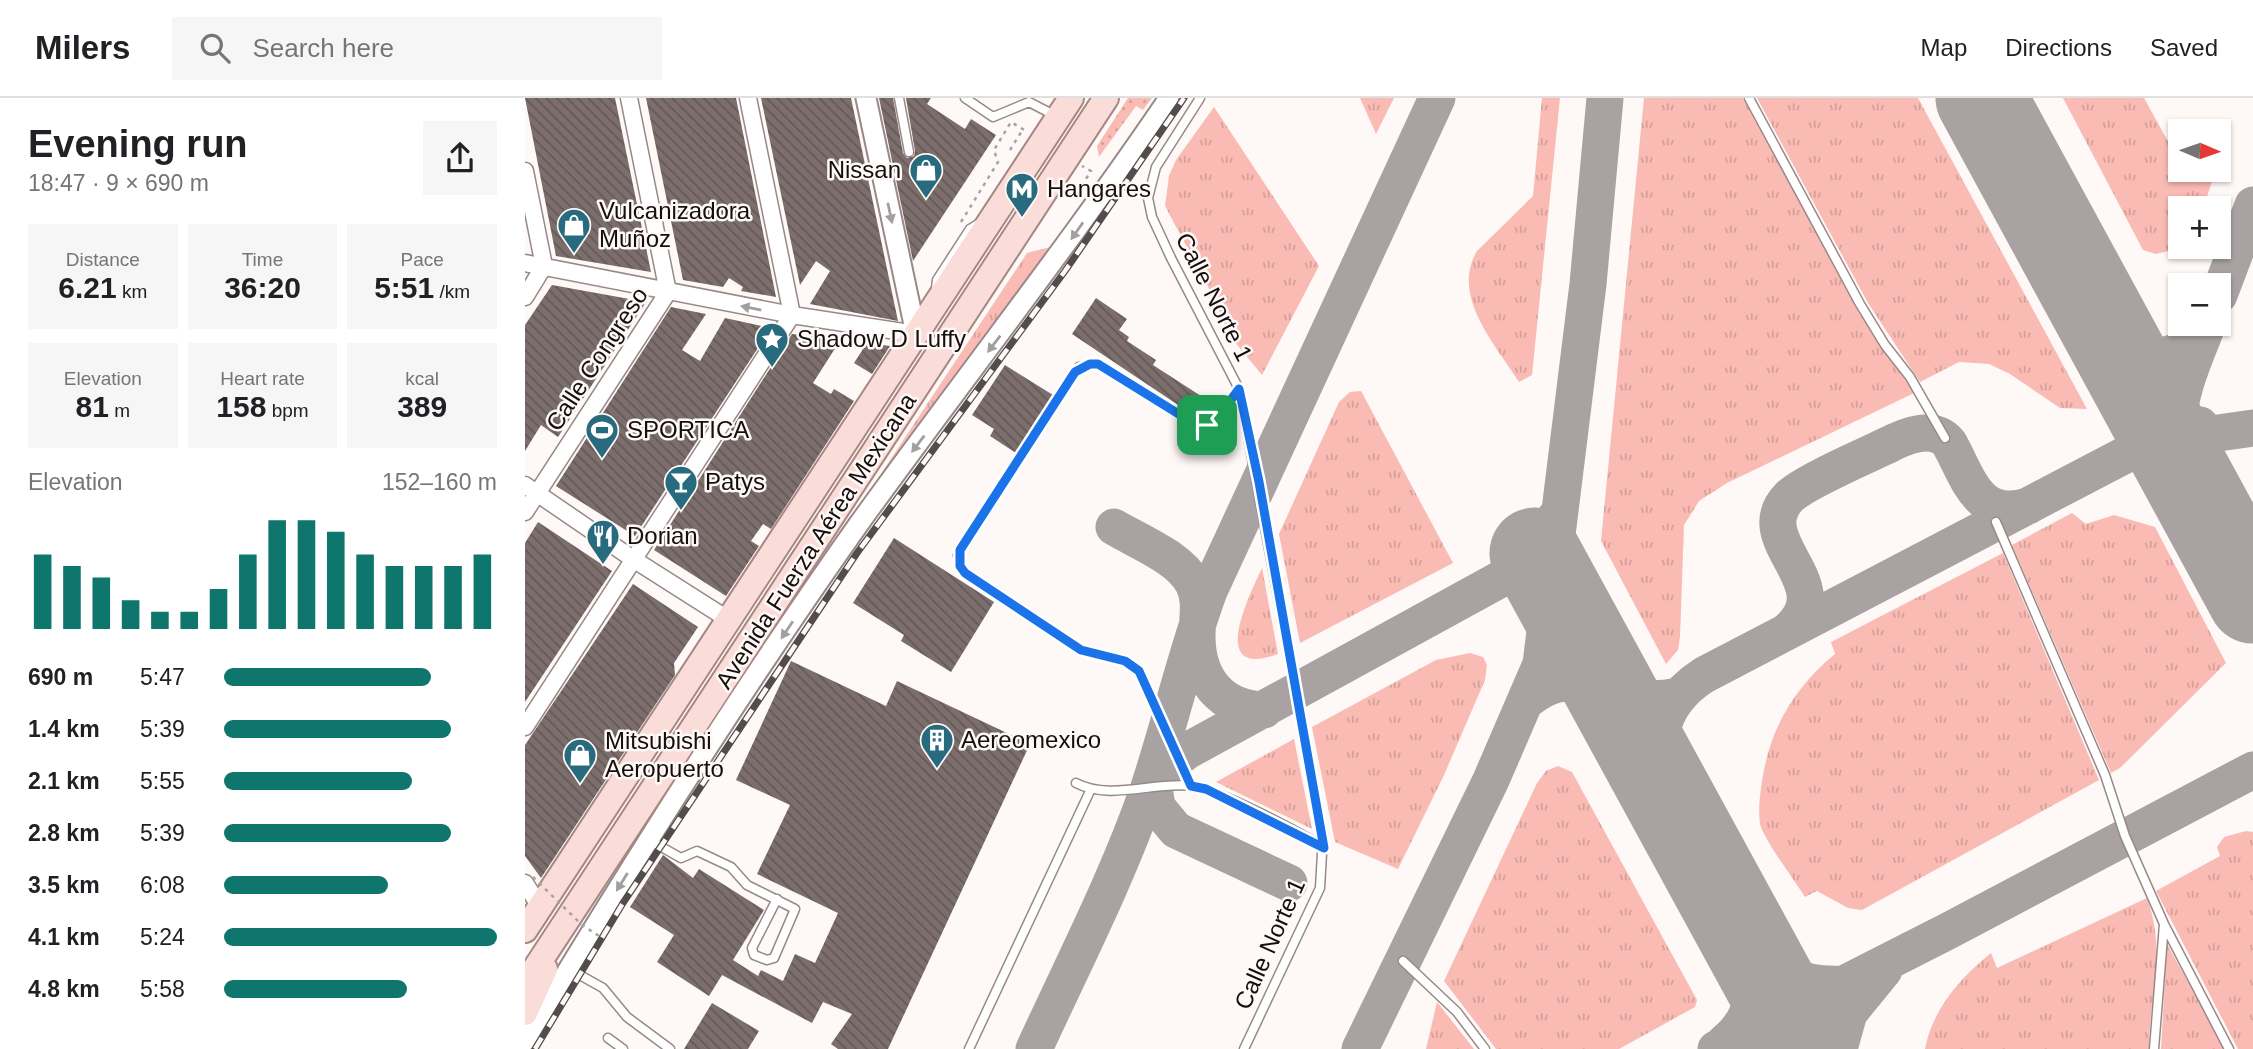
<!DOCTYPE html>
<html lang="en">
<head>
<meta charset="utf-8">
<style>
  body { margin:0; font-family:Arial,sans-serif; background:#f6f6f6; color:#202124; height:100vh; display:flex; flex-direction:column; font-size:26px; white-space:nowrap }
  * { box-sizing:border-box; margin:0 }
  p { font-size:23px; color:#757577 }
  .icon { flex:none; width:38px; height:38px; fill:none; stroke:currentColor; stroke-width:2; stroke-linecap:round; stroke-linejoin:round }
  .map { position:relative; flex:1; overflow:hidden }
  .sheet { display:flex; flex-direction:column; background:#fff; width:525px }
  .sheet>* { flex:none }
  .needle { width:46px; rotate:92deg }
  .tools { position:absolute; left:1643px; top:21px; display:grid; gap:14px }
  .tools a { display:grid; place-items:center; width:63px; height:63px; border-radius:0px; background:#fff; box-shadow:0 2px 5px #0004; font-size:35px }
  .pin { position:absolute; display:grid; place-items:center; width:60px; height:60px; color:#fff; margin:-30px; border-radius:14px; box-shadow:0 4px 10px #0006 }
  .round { display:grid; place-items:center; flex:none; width:74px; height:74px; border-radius:0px; background:#f6f6f6 }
  .summary { display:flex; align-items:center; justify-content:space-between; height:119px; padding:0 28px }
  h1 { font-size:38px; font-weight:600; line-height:52px }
  .figures { display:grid; grid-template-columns:repeat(3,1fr); gap:10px; height:119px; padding:7px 28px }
  .figures div { display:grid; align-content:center; border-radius:0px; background:#f6f6f6; text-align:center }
  .figures b { font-size:30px; font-weight:600 }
  .figures small { font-size:19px; font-weight:400 }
  .figures p { font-size:19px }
  .chart { height:196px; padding:14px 28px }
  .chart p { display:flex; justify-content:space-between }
  .chart svg { width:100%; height:126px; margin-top:7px; stroke:#0f766e; stroke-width:6 }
  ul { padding:0 28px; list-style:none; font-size:23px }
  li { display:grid; grid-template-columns:112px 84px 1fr; align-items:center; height:52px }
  li i { height:18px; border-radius:9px; background:#0f766e }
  header { display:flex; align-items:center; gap:42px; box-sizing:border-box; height:98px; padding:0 35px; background:#fff; border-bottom:2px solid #e0e0e0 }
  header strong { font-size:33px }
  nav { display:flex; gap:38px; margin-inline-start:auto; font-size:24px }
  .search { width:490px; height:63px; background:#f6f6f6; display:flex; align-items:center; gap:18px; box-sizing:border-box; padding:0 24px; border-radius:0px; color:#757577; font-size:26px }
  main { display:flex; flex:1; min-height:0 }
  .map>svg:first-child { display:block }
  .grass { fill:url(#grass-tufts) }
  .garden { fill:url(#garden-dots) }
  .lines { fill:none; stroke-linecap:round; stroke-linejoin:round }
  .taxiway { stroke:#a8a2a2; stroke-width:37 }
  .runway { stroke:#a8a2a2; stroke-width:91 }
  .building { fill:url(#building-back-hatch) }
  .service-casing { stroke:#988988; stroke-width:11 }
  .minor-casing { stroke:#988988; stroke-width:19 }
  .tertiary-casing { stroke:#988988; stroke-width:23 }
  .primary-casing { stroke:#a78782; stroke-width:28 }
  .path { stroke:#a8a2a1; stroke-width:2.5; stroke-dasharray:3.5 5; stroke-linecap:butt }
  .service { stroke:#fff; stroke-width:8 }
  .minor { stroke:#fff; stroke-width:16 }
  .tertiary { stroke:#fff; stroke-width:19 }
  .primary { stroke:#faddd9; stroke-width:24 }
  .rail-casing { stroke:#524d4c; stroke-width:7 }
  .rail { stroke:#fef8f7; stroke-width:4.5; stroke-dasharray:13; stroke-linecap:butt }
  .path-bridge { stroke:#a8a2a1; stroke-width:2.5; stroke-dasharray:3.5 5; stroke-linecap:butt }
  .oneway { fill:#a19f9f }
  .route-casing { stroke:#fff; stroke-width:14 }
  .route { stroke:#1a73e8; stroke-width:9 }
  .labels { text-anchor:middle; stroke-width:5; stroke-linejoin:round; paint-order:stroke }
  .poi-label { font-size:24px; fill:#140f0e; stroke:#fef8f7; text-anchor:start }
  .street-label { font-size:24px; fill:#140f0e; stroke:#fef8f7 }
</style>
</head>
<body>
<header>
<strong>Milers</strong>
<div class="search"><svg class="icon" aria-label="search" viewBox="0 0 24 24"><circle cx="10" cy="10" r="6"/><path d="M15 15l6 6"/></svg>Search here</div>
<nav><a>Map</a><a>Directions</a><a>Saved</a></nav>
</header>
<main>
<section class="sheet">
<div class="summary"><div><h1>Evening run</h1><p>18:47 · 9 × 690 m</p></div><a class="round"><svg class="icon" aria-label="share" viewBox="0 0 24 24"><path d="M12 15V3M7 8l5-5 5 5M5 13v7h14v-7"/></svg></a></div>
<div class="figures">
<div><p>Distance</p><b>6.21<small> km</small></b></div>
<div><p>Time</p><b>36:20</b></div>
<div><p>Pace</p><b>5:51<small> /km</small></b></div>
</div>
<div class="figures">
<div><p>Elevation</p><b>81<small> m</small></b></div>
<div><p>Heart rate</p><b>158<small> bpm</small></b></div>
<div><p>kcal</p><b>389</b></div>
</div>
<div class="chart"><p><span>Elevation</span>152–160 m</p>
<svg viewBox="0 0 160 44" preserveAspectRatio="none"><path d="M5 44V18M15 44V22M25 44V26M35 44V34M45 44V38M55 44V38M65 44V30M75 44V18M85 44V6M95 44V6M105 44V10M115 44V18M125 44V22M135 44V22M145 44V22M155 44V18"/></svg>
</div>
<ul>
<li><b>690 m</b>5:47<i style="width:76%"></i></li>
<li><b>1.4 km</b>5:39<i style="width:83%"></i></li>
<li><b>2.1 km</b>5:55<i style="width:69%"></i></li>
<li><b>2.8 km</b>5:39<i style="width:83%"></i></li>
<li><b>3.5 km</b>6:08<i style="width:60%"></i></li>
<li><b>4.1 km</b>5:24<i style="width:100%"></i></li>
<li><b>4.8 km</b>5:58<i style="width:67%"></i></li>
</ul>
</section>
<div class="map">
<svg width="1728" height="951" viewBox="0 0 1728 951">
  <defs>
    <pattern id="grass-tufts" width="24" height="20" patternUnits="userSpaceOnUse" patternTransform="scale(1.75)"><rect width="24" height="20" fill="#f9bbb3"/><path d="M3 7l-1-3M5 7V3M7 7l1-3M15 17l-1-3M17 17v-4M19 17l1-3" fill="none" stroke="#d5a099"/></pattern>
    <pattern id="garden-dots" width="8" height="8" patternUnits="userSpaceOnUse" patternTransform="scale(1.75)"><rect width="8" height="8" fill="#f9bbb3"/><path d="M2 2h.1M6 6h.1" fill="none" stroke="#d5a099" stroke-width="1.8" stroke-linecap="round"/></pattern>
    <pattern id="building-back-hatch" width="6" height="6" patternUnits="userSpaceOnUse" patternTransform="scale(1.75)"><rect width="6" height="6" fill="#7c6e6c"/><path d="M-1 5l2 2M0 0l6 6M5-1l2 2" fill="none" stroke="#645957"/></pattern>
  </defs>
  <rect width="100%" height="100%" fill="#fef8f7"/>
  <path class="grass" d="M835 0H869L851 36Z
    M1017 0H1035L1007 277 994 284C971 247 925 198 952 153L1008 98Z
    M1119 0H1218L1334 214 1389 295 1202 385 1174 403 1159 427 1155 539 1153 552 1141 566 1076 443Z
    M1232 0H1393L1562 311 1535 310 1485 276 1464 266 1434 264 1395 284 1343 205Z
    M1538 0H1619L1655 65 1656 72 1663 78 1669 72H1691L1678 110H1656L1655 150 1631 156 1618 152Z
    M689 9 794 168 737 277 704 237 688 198 640 108 644 78 651 62Z
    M579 76 585 84 305 453 502 155 533 147Z
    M836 293 928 465 775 545 754 436 814 304 825 294Z
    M1547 415 1561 426 1589 417 1630 429 1701 565 1595 670 1586 675 1487 447Z
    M1478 455 1574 682 1337 812 1323 810 1292 793 1280 799C1270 783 1239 742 1235 726 1233 712 1235 696 1237 683 1245 630 1269 590 1310 556L1306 544Z
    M737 470 753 556C682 582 724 498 737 470Z
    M945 555 958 559 962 567 960 582 919 677 873 771 810 744 787 629 911 562Z
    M769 641 787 731 691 684Z
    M1033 668 1047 674 1172 902 1170 909 1094 951H971L919 883 1012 685 1021 673Z
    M1721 733 1728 734V951H1713L1631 793 1695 758 1692 749 1699 739Z
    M1622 800C1642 854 1624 897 1624 951H1400C1407 912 1435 880 1466 855L1472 870Z
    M1642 846 1700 951H1636Z
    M912 904 949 951H901Z"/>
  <path class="garden" d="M603 0H627L618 12 611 8 574 59 572 48Z"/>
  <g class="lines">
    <path class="taxiway" d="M1694 197 1728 107
      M1583 232C1607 271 1625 320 1675 327
      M1586 234C1622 266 1652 267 1681 226
      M1678 411C1670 390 1658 368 1654 345 1648 306 1669 261 1683 226
      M589 429C614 444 654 459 668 485 677 502 672 520 672 538 672 581 696 611 739 612
      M1035 471 1050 523 1084 584C1102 603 1129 603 1153 598
      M1261 534C1320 487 1221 444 1264 399 1280 383 1346 356 1369 344 1386 336 1410 328 1424 345 1444 380 1452 423 1503 408
      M1001 603C1044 568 1071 588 1102 624
      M629 689 632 709 651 732 764 785
      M625 690 638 671 662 653 983 477 1010 455 1030 420
      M1147 706C1127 654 1129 609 1179 577L1600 357 1644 342 1728 330
      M1220 834C1248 873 1269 888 1318 886
      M1199 945C1245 909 1227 860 1207 816
      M509 951C548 866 592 781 623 692 645 626 660 558 684 493L912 0
      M835 951 966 682 1016 566 1063 186 1080 0
      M1191 951 1425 832 1728 672
      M1314 951 1324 915 1359 872"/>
    <path class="runway" d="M1456 0 1728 500
      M1010 455 1281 951"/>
  </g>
  <path class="building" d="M0 0H90L126 174 31 158Z
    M121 0H211L251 199 216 193 218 189 204 180 198 189 158 182Z
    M236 0H326L373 223 285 206 305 173 291 163 275 187Z
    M354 0H368L378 55 382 60 389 58 390 53 381 0H406L402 6 440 31 446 21 471 37 388 163Z
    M27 187 121 204 33 339 16 327 0 353V227Z
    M571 200 602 221 594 232 604 239 602 243 631 262 628 267 679 300 668 317 547 236Z
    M146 209 181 216 157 252 175 263 200 220 246 230 110 438 31 388Z
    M267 236 316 241 288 285 306 296 309 291 329 303 246 431 238 426 226 443 234 448 201 498 129 452Z
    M342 245 365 248 347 276 329 265Z
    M480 267 528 297 491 355 465 338 469 331 447 317Z
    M13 424 87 473 0 604V445Z
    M369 440 469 504 426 574 376 543 379 537 328 505Z
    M108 486 173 529 149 565 150 577 16 780 0 758V647Z
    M266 563 361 608 372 583 505 646 363 951H313L306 946 327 916 298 904 287 925 197 877 184 898 132 864 149 837 105 809 138 757 168 780 174 771 239 812 208 862 233 878 236 872 258 883 270 856 290 865 313 815 232 776 265 707 211 682Z
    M187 905 234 933 223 951H159Z"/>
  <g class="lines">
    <defs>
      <path id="service" d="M374 0 384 54
        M440 0 468 19 504 4 529 17
        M675 0 631 69 623 100 627 119 646 160 714 291 798 738 795 790 719 951
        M1224 0 1335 206 1360 247 1385 279 1420 340
        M411 191 412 182 445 131 455 125
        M1471 424 1580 677 1600 738 1639 826 1629 951
        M551 685C585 703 630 683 667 688 694 692 775 734 799 750
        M666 688 614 573 600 563 556 552 440 475 435 468 433 457 554 269 573 266 673 328 690 323 714 291
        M124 742 156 760 172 753 206 769 222 787 270 811 249 860 242 862 229 857 227 850 252 801
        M1639 826 1704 951
        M878 863 932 914 960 951
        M44 871 78 890 102 919 145 951
        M83 940 98 951
        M444 951 565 693"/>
      <path id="minor" d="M0 73 19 168 0 199
        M0 165 267 217 391 236
        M0 387 108 461 204 522
        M0 414 143 194 104 0
        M0 629 267 217 223 0
        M0 785 15 809"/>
      <path id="tertiary" d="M341 0 391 236
        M0 943C105 768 215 594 333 427 436 284 545 146 644 0"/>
      <path id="primary" d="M0 832 546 0
        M0 886 581 0
        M0 915 20 871"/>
    </defs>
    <use href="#service" class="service-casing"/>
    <use href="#minor" class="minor-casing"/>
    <use href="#tertiary" class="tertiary-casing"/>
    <use href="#primary" class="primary-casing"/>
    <path class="path" d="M485 52 498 31
      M552 95 566 73 557 68
      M436 124 473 64 469 52 486 24 501 33"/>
    <use href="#service" class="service"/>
    <use href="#minor" class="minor"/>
    <use href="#tertiary" class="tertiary"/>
    <use href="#primary" class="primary"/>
    <defs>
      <path id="rail" d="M10 951 98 805 332 455 540 173 659 0"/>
    </defs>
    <use href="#rail" class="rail-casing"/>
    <use href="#rail" class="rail"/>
    <path class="path-bridge" d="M8 779 57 827 74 838"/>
  </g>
  <defs><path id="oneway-solid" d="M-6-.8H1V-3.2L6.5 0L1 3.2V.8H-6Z" transform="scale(1.75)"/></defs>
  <g class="oneway">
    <use href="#oneway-solid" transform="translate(365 115) rotate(78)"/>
    <use href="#oneway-solid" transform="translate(552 133) rotate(125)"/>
    <use href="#oneway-solid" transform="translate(226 210) rotate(-169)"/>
    <use href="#oneway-solid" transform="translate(469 246) rotate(127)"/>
    <use href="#oneway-solid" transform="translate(393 346) rotate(127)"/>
    <use href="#oneway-solid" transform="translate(262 532) rotate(124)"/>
    <use href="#oneway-solid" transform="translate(97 784) rotate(122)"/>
  </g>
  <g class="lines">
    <defs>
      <path id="route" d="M565 266H573L673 328 690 323 714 291 734 384 799 750 681 691 666 688 614 573 600 563 556 552 440 475 435 468V452L550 274Z"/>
    </defs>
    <use href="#route" class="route-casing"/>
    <use href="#route" class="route"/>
  </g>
  <defs>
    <symbol id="shop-pin" viewBox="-11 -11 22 30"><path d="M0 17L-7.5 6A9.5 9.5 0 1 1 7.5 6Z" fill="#296b7e" stroke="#fef8f7"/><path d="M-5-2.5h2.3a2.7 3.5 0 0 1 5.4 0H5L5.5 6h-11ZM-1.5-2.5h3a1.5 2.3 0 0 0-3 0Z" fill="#fff"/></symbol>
    <symbol id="metro-pin" viewBox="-11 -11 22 30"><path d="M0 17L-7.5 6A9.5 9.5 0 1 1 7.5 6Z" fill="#296b7e" stroke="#fef8f7"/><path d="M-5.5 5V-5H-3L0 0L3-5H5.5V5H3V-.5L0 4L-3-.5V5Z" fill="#fff"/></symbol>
    <symbol id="sight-pin" viewBox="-11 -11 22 30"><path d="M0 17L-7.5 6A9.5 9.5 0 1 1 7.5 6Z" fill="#296b7e" stroke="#fef8f7"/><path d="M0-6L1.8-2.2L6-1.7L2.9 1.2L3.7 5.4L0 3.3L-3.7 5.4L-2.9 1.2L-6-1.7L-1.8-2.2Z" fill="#fff"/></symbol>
    <symbol id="stadium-pin" viewBox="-11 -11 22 30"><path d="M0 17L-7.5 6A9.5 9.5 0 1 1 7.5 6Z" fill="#296b7e" stroke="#fef8f7"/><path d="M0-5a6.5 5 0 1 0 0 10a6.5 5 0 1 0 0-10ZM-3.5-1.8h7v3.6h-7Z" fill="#fff"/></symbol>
    <symbol id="bar-pin" viewBox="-11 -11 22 30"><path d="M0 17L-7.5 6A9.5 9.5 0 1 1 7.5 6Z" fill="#296b7e" stroke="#fef8f7"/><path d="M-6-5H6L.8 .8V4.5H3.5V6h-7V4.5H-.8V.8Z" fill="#fff"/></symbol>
    <symbol id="restaurant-pin" viewBox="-11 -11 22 30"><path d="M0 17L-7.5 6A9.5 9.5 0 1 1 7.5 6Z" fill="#296b7e" stroke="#fef8f7"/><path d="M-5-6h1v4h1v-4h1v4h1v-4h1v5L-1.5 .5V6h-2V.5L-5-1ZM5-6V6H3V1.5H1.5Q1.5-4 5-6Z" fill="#fff"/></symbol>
    <symbol id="building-pin" viewBox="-11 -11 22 30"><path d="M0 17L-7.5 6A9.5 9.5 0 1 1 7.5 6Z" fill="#296b7e" stroke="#fef8f7"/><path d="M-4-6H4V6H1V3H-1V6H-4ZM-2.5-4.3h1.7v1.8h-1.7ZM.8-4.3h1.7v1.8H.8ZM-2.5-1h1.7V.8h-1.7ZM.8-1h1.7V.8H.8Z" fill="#fff"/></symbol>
  </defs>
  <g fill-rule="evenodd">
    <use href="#shop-pin" x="382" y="53" width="38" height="52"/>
    <use href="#metro-pin" x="478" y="72" width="38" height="52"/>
    <use href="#shop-pin" x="30" y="108" width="38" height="52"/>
    <use href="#sight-pin" x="228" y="222" width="38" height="52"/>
    <use href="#stadium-pin" x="58" y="313" width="38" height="52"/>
    <use href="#bar-pin" x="137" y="365" width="38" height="52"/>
    <use href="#restaurant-pin" x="59" y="419" width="38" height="52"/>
    <use href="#building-pin" x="393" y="623" width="38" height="52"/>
    <use href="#shop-pin" x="36" y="638" width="38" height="52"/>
  </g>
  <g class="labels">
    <g class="poi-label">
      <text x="376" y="80" text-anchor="end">Nissan</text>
      <text x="522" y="99">Hangares</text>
      <text x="74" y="121">Vulcanizadora<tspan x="74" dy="28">Muñoz</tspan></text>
      <text x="272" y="249">Shadow D Luffy</text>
      <text x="102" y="340">SPORTICA</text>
      <text x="180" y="392">Patys</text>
      <text x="102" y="446">Dorian</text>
      <text x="436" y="650">Aereomexico</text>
      <text x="80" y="651">Mitsubishi<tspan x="80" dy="28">Aeropuerto</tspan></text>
    </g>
    <g class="street-label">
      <text transform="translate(689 199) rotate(63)" y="8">Calle Norte 1</text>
      <text transform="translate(72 261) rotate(-57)" y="8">Calle Congreso</text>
      <text transform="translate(291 443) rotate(-57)" y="8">Avenida Fuerza Aérea Mexicana</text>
      <text transform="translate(745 846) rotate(-66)" y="8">Calle Norte 1</text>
    </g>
  </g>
</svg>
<div class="tools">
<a><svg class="needle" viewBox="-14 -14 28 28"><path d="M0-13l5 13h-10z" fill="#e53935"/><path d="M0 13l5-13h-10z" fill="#757577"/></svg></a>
<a>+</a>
<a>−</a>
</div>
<div class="pin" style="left:682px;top:327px;background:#1e9e55"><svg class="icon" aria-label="arrive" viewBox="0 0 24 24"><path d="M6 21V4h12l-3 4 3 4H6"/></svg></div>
</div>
</main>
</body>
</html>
